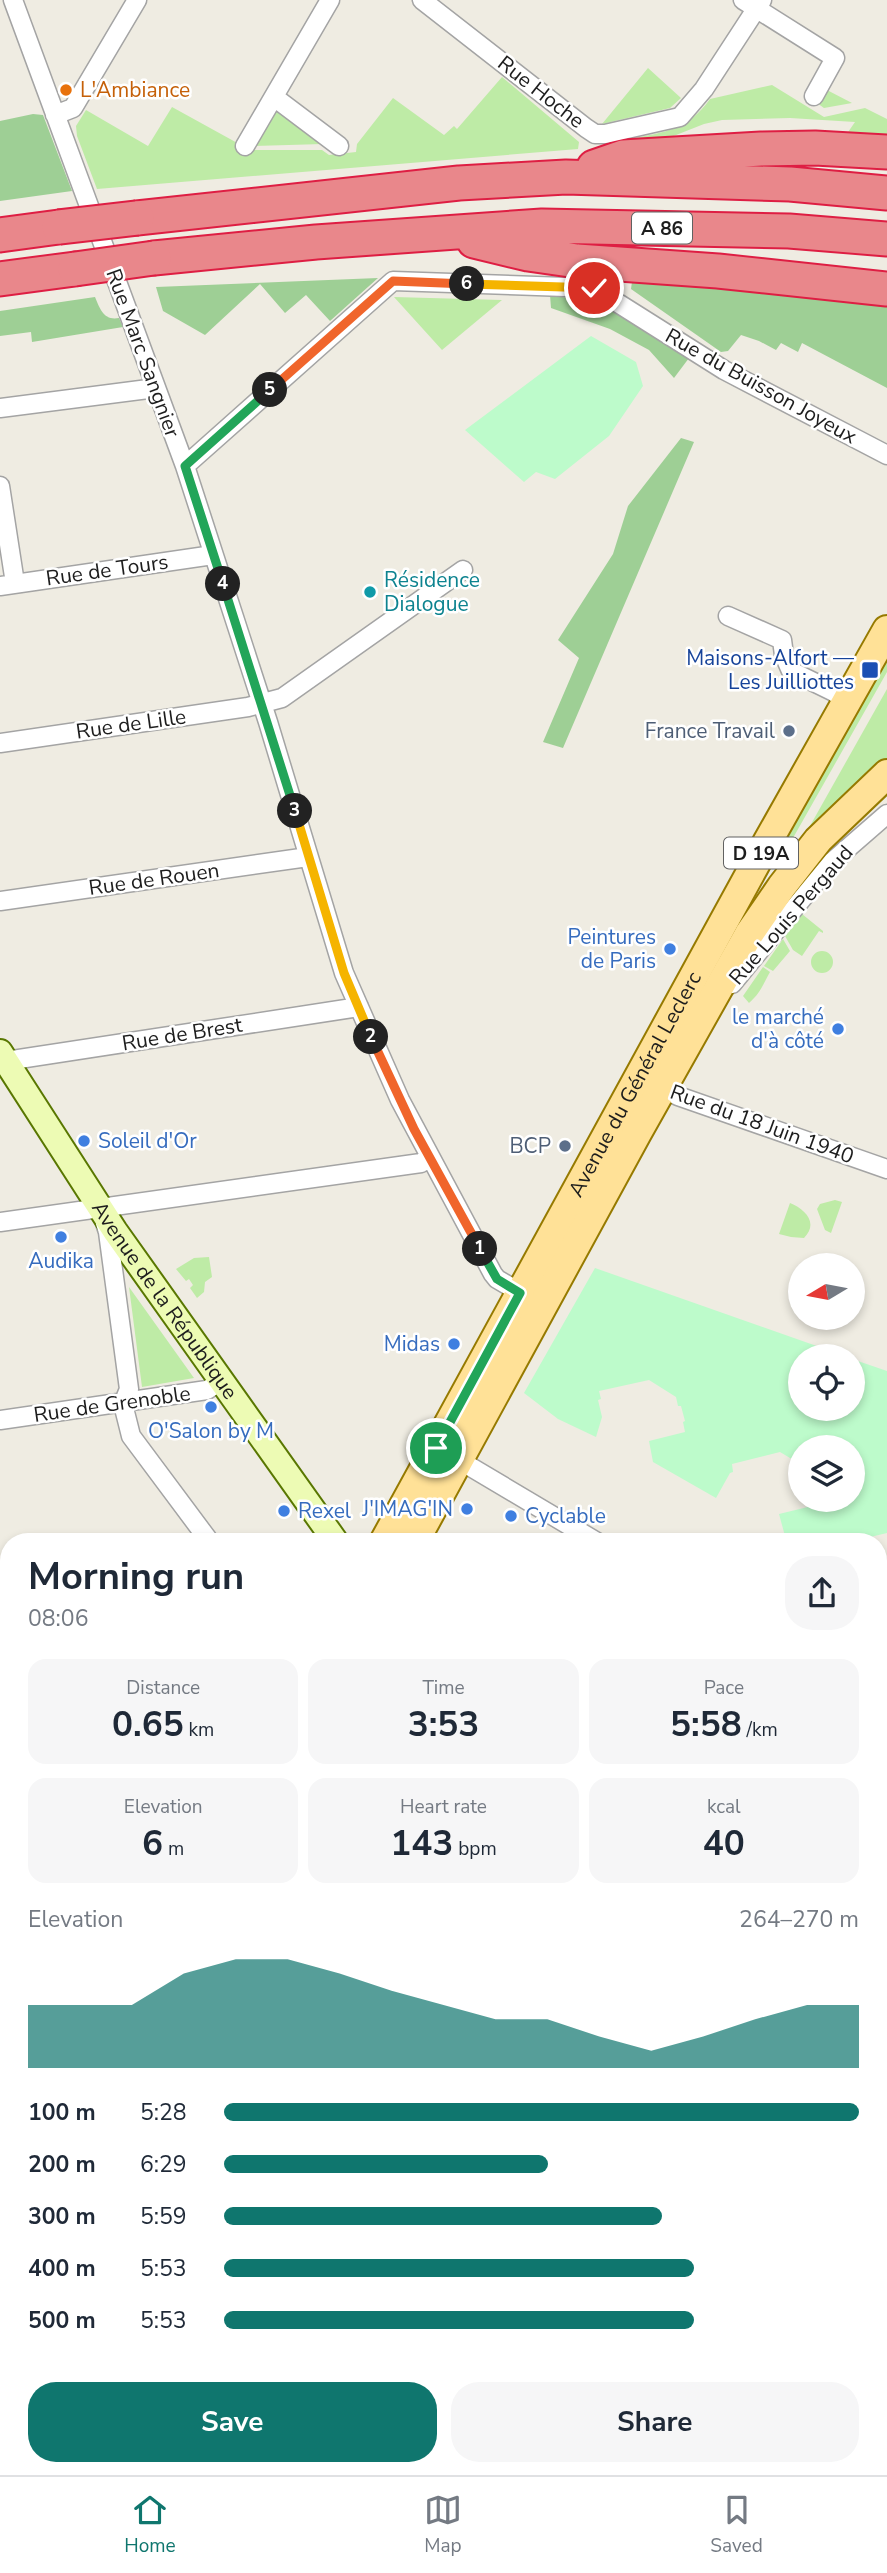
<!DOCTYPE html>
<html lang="en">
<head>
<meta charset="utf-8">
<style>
  body { margin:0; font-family:"Nunito Sans",sans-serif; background:#f6f6f7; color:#1f2937; height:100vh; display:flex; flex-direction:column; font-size:26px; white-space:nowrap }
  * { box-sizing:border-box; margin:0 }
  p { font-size:23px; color:#747a83 }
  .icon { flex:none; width:38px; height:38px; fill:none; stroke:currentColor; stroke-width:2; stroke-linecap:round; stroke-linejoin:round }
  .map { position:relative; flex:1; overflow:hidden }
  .drawer { position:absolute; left:0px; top:1533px; width:887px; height:943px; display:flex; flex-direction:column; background:#fff; border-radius:28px 28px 0 0; box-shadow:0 4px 10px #0003 }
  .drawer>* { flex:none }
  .needle { width:46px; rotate:260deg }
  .tools { position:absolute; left:788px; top:1253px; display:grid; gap:14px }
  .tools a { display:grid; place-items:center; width:77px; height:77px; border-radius:50%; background:#fff; box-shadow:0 4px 10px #0003; font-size:35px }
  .pin { position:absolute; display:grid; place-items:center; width:60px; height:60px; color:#fff; margin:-30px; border:4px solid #fff; border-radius:50%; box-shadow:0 2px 7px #0007 }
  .km { position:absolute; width:35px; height:35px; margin:-18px; border-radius:50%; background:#222; color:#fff; font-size:19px; line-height:35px; text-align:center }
  .round { display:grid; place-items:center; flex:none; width:74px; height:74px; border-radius:28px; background:#f6f6f7 }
  .headline { display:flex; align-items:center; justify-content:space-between; height:119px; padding:0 28px }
  h1 { font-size:38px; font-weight:700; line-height:52px }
  .stats { display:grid; grid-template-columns:repeat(3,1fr); gap:10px; height:119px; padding:7px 28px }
  .stats div { display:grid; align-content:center; border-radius:18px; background:#f6f6f7; text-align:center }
  .stats b { font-size:35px; font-weight:700 }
  .stats small { font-size:19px; font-weight:400 }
  .stats p { font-size:19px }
  .chart { height:196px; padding:14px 28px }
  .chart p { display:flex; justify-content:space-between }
  .chart svg { width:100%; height:126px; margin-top:7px; fill:#0f766e; opacity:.7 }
  .primary-button { display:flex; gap:14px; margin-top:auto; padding:14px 28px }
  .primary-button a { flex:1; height:80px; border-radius:28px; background:#0f766e; color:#fff; font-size:28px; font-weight:700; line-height:80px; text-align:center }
  .primary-button a+a { background:#f6f6f7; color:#1f2937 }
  ul { padding:0 28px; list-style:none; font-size:23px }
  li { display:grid; grid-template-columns:112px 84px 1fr; align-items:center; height:52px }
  li i { height:18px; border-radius:9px; background:#0f766e }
  .menu { display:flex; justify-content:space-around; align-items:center; height:98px; border-top:2px solid #e0e1e3; background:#fff; font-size:19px; color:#747a83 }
  .menu a { display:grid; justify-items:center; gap:4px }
  .menu .active { color:#0f766e }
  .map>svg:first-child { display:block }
  .grass { fill:#beeba6 }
  .forest { fill:#9ecf95 }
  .cemetery { fill:#a3c8ae }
  .park { fill:#bdfbcb }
  .pitch { fill:#7de1c9 }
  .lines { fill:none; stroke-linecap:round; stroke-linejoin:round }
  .minor-casing { stroke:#a4a4a4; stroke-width:21 }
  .secondary-casing { stroke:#597701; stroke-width:28 }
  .primary-casing { stroke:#967a00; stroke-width:32 }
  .motorway-casing { stroke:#de1e43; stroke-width:37 }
  .minor { stroke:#fff; stroke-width:18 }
  .secondary { stroke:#edfbb4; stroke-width:24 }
  .primary { stroke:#ffe197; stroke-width:28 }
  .motorway { stroke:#e9878b; stroke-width:33 }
  .motorway-bridge-casing { stroke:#de1e43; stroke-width:37; stroke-linecap:butt }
  .motorway-bridge { stroke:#e9878b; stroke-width:33 }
  .split-1-casing { stroke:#fff; stroke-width:14 }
  .split-2-casing { stroke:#fff; stroke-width:14 }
  .split-3-casing { stroke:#fff; stroke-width:14 }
  .split-4-casing { stroke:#fff; stroke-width:14 }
  .split-5-casing { stroke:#fff; stroke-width:14 }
  .split-6-casing { stroke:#fff; stroke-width:14 }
  .split-7-casing { stroke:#fff; stroke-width:14 }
  .split-1 { stroke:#22a559; stroke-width:9 }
  .split-2 { stroke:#f0652b; stroke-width:9 }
  .split-3 { stroke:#f5b400; stroke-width:9 }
  .split-4 { stroke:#22a559; stroke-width:9 }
  .split-5 { stroke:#22a559; stroke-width:9 }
  .split-6 { stroke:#f0652b; stroke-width:9 }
  .split-7 { stroke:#f5b400; stroke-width:9 }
  .food-dot { fill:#e8710a; stroke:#fff; stroke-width:2.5 }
  .culture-dot { fill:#0f9aa8; stroke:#fff; stroke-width:2.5 }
  .transit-dot { fill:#1a4fb4; stroke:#fff; stroke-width:2.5 }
  .service-dot { fill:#5c6f8a; stroke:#fff; stroke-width:2.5 }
  .shop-dot { fill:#3f7fe0; stroke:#fff; stroke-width:2.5 }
  .labels { text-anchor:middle; stroke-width:5; stroke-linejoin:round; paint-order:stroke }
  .shield { fill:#fff; stroke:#616161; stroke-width:2 }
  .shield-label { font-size:19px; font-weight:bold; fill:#1d1d1d }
  .food-label { font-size:21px; fill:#c56008; stroke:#fff; text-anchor:start }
  .street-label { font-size:21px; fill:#1d1d1d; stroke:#fff }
  .culture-label { font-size:21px; fill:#0d838f; stroke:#fff; text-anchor:start }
  .transit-label { font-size:21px; fill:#164399; stroke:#fff; text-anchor:end }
  .service-label { font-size:21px; fill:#4e5e75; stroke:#fff; text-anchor:end }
  .shop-label { font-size:21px; fill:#366cbe; stroke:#fff; text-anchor:end }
</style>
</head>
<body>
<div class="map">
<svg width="887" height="2475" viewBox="0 0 887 2475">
  <rect width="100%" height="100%" fill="#efece2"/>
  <path class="grass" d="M648 68 681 98 670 108 602 124Z
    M502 77 579 142 578 149 97 189 77 136 76 126 86 110 148 146 172 107 250 150H322L329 155 356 152 357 144 393 98 444 135 454 126 457 129Z
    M772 85 824 117 865 108 887 119V138L846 135 855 122 790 118 722 120 704 124 671 137 630 142V139C665 132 688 130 710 99Z
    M825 89 852 103 824 108 817 103Z
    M279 109 323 144 253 146 276 110Z
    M394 297 502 300 442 350Z
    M887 648V672L793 838 767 867Z
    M887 689V761L745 920 772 875 806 833Z
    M802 914 823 931V933L819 931 802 956 793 950 785 936Z
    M783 939 790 951 773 971 764 966Z
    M811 962a11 11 0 1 1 22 0a11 11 0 1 1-22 0Z
    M763 967 770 972C764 982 761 993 749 1003L743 996Z
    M835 1200 842 1202 831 1233 825 1230 817 1209 820 1204Z
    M790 1203C805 1209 819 1223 804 1238L791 1237 779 1234Z
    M209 1257 212 1277 205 1282 204 1292 197 1298 190 1288 193 1285 189 1279 186 1281 176 1269 194 1258Z
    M129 1287 194 1378 142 1387Z"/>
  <path class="forest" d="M33 114 43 115 72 191 0 201V121Z
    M633 274 887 303V388L802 343 798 352 781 343 776 350 759 341 741 335 728 351 721 352 631 289Z
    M378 278 330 321 306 295 285 313 260 284 205 335 163 311 156 287Z
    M550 295 599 303 638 322 689 358 674 378 649 350 610 329 551 308Z
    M95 297C100 309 104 321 119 318L123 327 32 342 31 332 0 336V311Z
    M681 438 694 442 563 748 543 742 579 658 558 640 613 554 628 506Z"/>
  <path class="cemetery" d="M879 2232 887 2241V2440L878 2430Z"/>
  <path class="park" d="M591 336 636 362 643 386 609 436 555 479 536 472 524 482 465 430Z
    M595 1268 845 1356H800V1409H852V1359L887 1371V1533L866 1538 863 1542H795L785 1536 779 1514 816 1505 815 1500H852V1447H800V1464L780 1452 732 1464 733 1472 730 1473 716 1498 653 1462 649 1441 685 1432 683 1422 685 1421 681 1406H678L676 1397 649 1380 599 1391 601 1399 598 1400 602 1417 596 1437 558 1419 524 1393Z
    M653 2468H802L808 2475H644Z"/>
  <path class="pitch" d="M353 2468H429L438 2475H349Z"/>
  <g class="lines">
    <defs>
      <path id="minor" d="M13 0 185 466 268 722 344 973 400 1100 493 1274 497 1279 528 1297
        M422 0 586 128 595 134H605L680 117 704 89 762 0
        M743 0 835 58 814 96
        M274 97 339 146
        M55 115 73 108 137 0
        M245 146 330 0
        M0 408 156 388
        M185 466 393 281 594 288 724 370 887 455
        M0 486 15 583
        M0 586 213 555
        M728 616 782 640 784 655 791 671 834 692 846 701
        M0 743 248 707 282 698 463 570
        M0 901 308 857
        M732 984 833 861 887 814
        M6 1061 359 1007
        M654 1084 678 1096 887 1169
        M0 1222 421 1163 430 1157
        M105 1223 108 1232 129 1389 123 1404 131 1436 210 1542
        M0 1420 207 1390 221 1381
        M459 1460 597 1542
        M878 1697 887 1702
        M0 1829 9 1828
        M0 2101 9 2167
        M122 2475 126 2468
        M287 2475 292 2468
        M322 2475 326 2468"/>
      <g id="secondary">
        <path id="s1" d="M0 1052 115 1231 336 1542"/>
        <path d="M878 2131 887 2143"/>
      </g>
      <g id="primary">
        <path id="s2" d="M384 1542 768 841 887 630"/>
        <path d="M414 1542 637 1133 749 934 782 886 818 840 887 774"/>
        <path d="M0 2248 9 2232"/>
        <path d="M0 2300 9 2284"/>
      </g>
      <path id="motorway" d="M594 167 623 157 761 149 815 148 887 152
        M137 218 459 183 566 177 790 184 887 193
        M0 235 59 227
        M474 241 528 254 577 261 718 271 887 289
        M154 258 316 242 542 226 789 231 887 239
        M0 279 75 269"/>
    </defs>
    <use href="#minor" class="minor-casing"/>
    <use href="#secondary" class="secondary-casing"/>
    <use href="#primary" class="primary-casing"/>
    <use href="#motorway" class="motorway-casing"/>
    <use href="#minor" class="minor"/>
    <use href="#secondary" class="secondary"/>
    <use href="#primary" class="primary"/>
    <use href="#motorway" class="motorway"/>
    <defs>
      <path id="motorway-bridge" d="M59 227 137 218
        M75 269 154 258"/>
    </defs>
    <use href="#motorway-bridge" class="motorway-bridge-casing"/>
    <use href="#motorway-bridge" class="motorway-bridge"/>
  </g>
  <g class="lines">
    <defs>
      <path id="split-1" d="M436 1448 520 1293 497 1279 480 1249"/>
      <path id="split-2" d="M371 1037 414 1129 480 1249"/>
      <path id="split-3" d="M295 811 344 973 371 1037"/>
      <path id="split-4" d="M223 584 295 811"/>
      <path id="split-5" d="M223 584 185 466 270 390"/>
      <path id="split-6" d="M270 390 393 281 467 284"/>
      <path id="split-7" d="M467 284 594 288"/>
    </defs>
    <use href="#split-1" class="split-1-casing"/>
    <use href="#split-2" class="split-2-casing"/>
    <use href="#split-3" class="split-3-casing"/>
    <use href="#split-4" class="split-4-casing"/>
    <use href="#split-5" class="split-5-casing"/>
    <use href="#split-6" class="split-6-casing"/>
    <use href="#split-7" class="split-7-casing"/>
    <use href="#split-1" class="split-1"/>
    <use href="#split-2" class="split-2"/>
    <use href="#split-3" class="split-3"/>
    <use href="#split-4" class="split-4"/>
    <use href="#split-5" class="split-5"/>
    <use href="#split-6" class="split-6"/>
    <use href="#split-7" class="split-7"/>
  </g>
  <circle class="food-dot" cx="66" cy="90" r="7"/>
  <circle class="culture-dot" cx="370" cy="592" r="7"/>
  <rect class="transit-dot" x="861" y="661" width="18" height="18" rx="3.5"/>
  <g class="service-dot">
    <circle cx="789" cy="731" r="7"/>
    <circle cx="565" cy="1146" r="7"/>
  </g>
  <g class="shop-dot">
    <circle cx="670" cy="949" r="7"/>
    <circle cx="838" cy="1029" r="7"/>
    <circle cx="84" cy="1141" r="7"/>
    <circle cx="61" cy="1237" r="7"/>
    <circle cx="454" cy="1344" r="7"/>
    <circle cx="211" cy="1407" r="7"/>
    <circle cx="467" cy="1509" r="7"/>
    <circle cx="284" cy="1511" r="7"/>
    <circle cx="511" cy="1516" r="7"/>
  </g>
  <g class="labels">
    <g class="shield">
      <rect x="632" y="212.5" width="60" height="31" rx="5"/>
      <rect x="724" y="837.5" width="74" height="31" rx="5"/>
    </g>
    <g class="shield-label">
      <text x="662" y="235">A 86</text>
      <text x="761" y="860">D 19A</text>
    </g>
    <g class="food-label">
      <text x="80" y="97">L'Ambiance</text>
    </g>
    <g class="street-label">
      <text transform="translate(541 92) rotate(38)" y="7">Rue Hoche</text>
      <text transform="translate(143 353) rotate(70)" y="7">Rue Marc Sangnier</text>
      <text transform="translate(761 386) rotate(29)" y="7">Rue du Buisson Joyeux</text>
      <text transform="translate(107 570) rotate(-8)" y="7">Rue de Tours</text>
      <text transform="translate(131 724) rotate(-8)" y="7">Rue de Lille</text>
      <text transform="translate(154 879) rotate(-8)" y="7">Rue de Rouen</text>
      <text transform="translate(791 915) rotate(-49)" y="7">Rue Louis Pergaud</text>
      <text transform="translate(182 1034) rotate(-9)" y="7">Rue de Brest</text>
      <text dy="7" stroke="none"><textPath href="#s2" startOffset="522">Avenue du Général Leclerc</textPath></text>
      <text transform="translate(762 1124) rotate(20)" y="7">Rue du 18 Juin 1940</text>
      <text dy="7" stroke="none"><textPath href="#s1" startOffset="298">Avenue de la République</textPath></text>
      <text transform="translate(112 1404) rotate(-8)" y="7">Rue de Grenoble</text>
    </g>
    <g class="culture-label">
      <text x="384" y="587">Résidence<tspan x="384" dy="24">Dialogue</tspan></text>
    </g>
    <g class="transit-label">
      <text x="854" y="665">Maisons-Alfort —<tspan x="854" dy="24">Les Juilliottes</tspan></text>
    </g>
    <g class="service-label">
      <text x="775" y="738">France Travail</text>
      <text x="551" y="1153">BCP</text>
    </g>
    <g class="shop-label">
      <text x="656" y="944">Peintures<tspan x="656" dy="24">de Paris</tspan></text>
      <text x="824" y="1024">le marché<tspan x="824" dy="24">d'à côté</tspan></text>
      <text x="98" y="1148" text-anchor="start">Soleil d'Or</text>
      <text x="61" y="1268" text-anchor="middle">Audika</text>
      <text x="440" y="1351">Midas</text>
      <text x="211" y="1438" text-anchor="middle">O'Salon by M</text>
      <text x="453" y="1516">J'IMAG'IN</text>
      <text x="298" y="1518" text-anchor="start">Rexel</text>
      <text x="525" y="1523" text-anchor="start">Cyclable</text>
    </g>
  </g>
</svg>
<div class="tools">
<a><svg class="needle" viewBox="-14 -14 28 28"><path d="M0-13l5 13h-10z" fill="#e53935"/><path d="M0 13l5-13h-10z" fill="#747a83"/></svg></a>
<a><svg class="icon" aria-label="locate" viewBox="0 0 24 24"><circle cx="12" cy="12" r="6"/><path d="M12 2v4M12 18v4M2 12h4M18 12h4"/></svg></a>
<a><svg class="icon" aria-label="layers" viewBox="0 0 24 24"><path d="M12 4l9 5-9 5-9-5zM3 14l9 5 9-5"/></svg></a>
</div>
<div class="pin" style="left:436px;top:1448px;background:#1e9e55"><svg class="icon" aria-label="arrive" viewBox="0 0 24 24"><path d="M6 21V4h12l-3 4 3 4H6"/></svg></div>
<div class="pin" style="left:594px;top:288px;background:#d93025"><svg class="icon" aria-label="check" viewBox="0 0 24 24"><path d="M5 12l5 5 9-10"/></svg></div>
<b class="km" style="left:480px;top:1249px">1</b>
<b class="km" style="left:371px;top:1037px">2</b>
<b class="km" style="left:295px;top:811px">3</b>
<b class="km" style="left:223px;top:584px">4</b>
<b class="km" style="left:270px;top:390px">5</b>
<b class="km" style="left:467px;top:284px">6</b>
<section class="drawer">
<div class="headline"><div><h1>Morning run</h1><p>08:06</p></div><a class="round"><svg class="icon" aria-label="share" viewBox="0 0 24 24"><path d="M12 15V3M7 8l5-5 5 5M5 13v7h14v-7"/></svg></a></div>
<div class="stats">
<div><p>Distance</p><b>0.65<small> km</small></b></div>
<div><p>Time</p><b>3:53</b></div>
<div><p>Pace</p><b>5:58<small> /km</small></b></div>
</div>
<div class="stats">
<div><p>Elevation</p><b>6<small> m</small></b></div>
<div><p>Heart rate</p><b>143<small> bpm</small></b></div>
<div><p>kcal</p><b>40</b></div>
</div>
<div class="chart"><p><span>Elevation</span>264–270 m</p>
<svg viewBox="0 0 160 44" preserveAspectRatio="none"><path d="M0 44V22L10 22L20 22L30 11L40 6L50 6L60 11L70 17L80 22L90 27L100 27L110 33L120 38L130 33L140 27L150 22L160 22V44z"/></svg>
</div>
<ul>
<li><b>100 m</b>5:28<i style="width:100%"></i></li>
<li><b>200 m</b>6:29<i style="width:51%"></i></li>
<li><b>300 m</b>5:59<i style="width:69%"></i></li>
<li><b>400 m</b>5:53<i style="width:74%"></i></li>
<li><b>500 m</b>5:53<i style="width:74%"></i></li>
</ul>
<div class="primary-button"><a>Save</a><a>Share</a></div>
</section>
</div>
<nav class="menu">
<a class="active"><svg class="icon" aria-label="home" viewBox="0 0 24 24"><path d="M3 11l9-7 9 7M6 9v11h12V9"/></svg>Home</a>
<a><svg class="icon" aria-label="map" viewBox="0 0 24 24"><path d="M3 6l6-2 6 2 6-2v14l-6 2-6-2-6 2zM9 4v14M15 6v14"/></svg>Map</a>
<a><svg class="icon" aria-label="saved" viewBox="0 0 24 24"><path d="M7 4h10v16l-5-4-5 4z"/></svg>Saved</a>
</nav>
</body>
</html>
